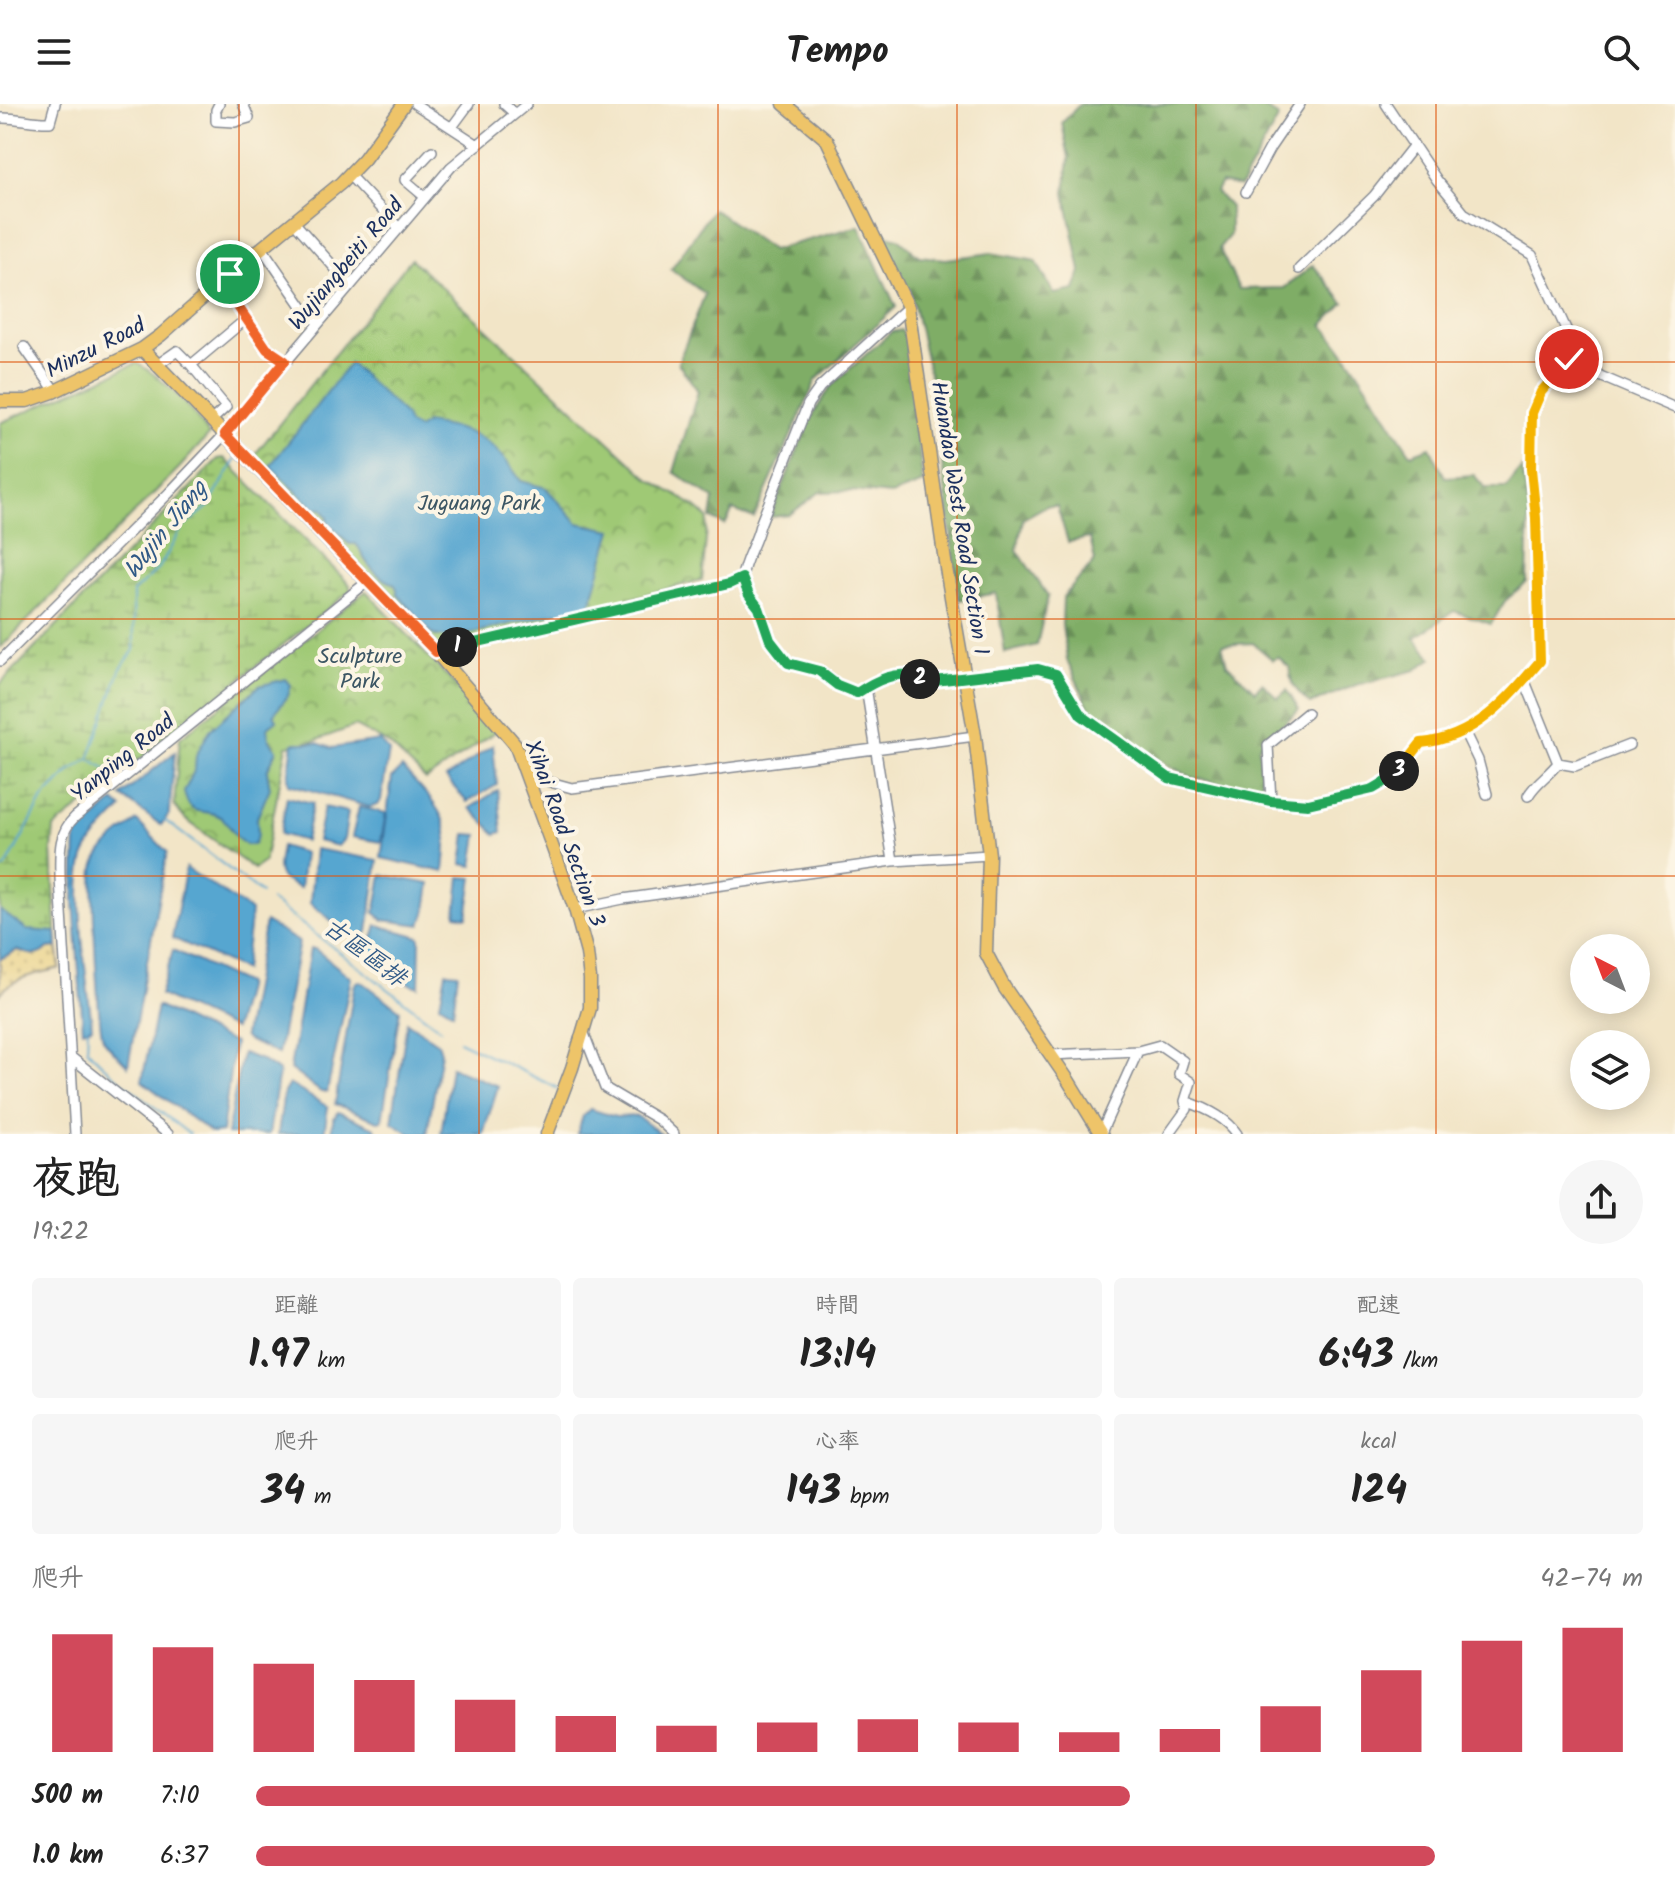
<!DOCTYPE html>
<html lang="zh-TW">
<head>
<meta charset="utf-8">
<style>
  body { margin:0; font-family:Kalam,"LXGW WenKai TC",sans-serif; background:#f6f6f6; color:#222; height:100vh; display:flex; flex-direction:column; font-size:30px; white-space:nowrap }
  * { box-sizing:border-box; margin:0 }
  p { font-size:26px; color:#767676 }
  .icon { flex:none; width:44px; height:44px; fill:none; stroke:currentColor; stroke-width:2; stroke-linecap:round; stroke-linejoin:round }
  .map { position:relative; height:1030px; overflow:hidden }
  .panel { display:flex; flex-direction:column; background:#fff; flex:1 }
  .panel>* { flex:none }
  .needle { width:52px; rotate:318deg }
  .tools { position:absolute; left:1570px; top:830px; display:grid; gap:16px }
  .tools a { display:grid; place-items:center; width:80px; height:80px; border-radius:50%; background:#fff; box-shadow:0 4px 20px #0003; font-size:40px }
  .pin { position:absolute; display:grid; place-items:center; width:68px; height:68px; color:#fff; margin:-34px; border:4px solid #fff; border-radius:50%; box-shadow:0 2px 8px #0007 }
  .km { position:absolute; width:40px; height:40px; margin:-20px; border-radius:50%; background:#222; color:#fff; font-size:22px; line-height:40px; text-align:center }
  .round { display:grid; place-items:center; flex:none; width:84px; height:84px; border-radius:42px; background:#f6f6f6 }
  .summary { display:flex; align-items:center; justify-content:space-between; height:136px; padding:0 32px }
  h1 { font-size:44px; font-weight:700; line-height:60px }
  .figures { display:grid; grid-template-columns:repeat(3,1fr); gap:12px; height:136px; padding:8px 32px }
  .figures div { display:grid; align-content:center; border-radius:8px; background:#f6f6f6; text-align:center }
  .figures b { font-size:40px; font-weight:700 }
  .figures small { font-size:22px; font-weight:400 }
  .figures p { font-size:22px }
  .chart { height:224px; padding:16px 32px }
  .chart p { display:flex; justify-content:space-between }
  .chart svg { width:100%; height:144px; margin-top:8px; stroke:#d1495b; stroke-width:6 }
  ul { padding:0 32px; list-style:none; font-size:26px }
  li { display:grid; grid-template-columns:128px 96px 1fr; align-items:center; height:60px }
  li i { height:20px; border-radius:10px; background:#d1495b }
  header { display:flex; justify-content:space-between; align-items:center; height:104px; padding:0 32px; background:#fff; font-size:36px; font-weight:700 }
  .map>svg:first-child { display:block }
  .grass { fill:#9fc975; stroke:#5d7c6a; stroke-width:2 }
  .forest { fill:url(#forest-firs); stroke:#4d6e62; stroke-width:2 }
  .wetland { fill:url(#wetland-marsh); stroke:#5d7c6a; stroke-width:2 }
  .sand { fill:url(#sand-dots); stroke:#84847e; stroke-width:2 }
  .park { fill:url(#park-crowns); stroke:#5d7c6a; stroke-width:2 }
  .water { fill:#56a6d0; stroke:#386a97; stroke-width:2 }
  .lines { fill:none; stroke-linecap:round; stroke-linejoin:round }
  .stream { stroke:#56a6d0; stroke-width:2 }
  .minor-casing { stroke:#868a92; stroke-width:12 }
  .major-casing { stroke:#868a92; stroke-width:15 }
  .minor { stroke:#fff; stroke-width:9 }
  .major { stroke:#eec469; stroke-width:12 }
  .split-1-casing { stroke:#fff; stroke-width:16 }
  .split-2-casing { stroke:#fff; stroke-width:16 }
  .split-3-casing { stroke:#fff; stroke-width:16 }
  .split-4-casing { stroke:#fff; stroke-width:16 }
  .split-1 { stroke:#f0652b; stroke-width:10 }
  .split-2 { stroke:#22a559; stroke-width:10 }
  .split-3 { stroke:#22a559; stroke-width:10 }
  .split-4 { stroke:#f5b400; stroke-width:10 }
  .grid { fill:none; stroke:#de5710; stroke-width:2; stroke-opacity:0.55 }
  .labels { text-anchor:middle; stroke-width:8; stroke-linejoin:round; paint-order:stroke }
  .street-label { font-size:22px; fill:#1b2f5e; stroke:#fcf5e5 }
  .park-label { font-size:22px; fill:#3c5664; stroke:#fcf5e5 }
  .water-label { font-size:24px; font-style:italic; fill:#305986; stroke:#fcf5e5 }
</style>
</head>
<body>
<header><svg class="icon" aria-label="menu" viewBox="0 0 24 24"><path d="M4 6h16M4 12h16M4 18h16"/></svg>Tempo<svg class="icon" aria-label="search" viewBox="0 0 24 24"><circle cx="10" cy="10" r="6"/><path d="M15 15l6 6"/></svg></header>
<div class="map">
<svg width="1675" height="1030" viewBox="0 0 1675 1030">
  <defs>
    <pattern id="forest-firs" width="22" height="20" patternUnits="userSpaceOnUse" patternTransform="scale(2)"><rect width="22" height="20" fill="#7fad66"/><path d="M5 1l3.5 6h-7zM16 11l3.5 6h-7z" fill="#678d57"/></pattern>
    <pattern id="wetland-marsh" width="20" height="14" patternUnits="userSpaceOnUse" patternTransform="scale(2)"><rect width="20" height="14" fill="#9fc975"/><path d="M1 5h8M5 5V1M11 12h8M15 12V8" fill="none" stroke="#81a463"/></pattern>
    <pattern id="sand-dots" width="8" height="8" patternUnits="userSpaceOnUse" patternTransform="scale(2)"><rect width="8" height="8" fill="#eeda9e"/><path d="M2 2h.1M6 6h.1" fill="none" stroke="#ccbb8a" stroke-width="1.8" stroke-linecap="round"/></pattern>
    <pattern id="park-crowns" width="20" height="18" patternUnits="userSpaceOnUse" patternTransform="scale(2)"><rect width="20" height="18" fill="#9fc975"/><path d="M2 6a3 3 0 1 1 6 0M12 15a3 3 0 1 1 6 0" fill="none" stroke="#81a463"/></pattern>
  </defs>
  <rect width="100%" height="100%" fill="#fcf5e5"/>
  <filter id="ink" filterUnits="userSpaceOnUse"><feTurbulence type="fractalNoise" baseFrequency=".0125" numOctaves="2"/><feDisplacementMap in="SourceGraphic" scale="16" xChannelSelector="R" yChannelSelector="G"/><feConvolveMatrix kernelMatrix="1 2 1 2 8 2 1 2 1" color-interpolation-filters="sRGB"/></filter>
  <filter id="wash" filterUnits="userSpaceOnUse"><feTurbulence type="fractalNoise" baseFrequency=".006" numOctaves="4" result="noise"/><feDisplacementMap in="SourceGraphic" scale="32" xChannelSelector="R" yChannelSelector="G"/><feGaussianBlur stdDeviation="1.8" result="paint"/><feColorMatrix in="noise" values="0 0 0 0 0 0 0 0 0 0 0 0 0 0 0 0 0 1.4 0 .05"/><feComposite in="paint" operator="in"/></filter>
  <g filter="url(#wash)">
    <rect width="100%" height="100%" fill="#f2e5c7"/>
    <path class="grass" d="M137 259C166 276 190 303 209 331L180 363 0 544V319Z"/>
    <path class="forest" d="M1080 0H1256L1279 13 1240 83 1221 79 1216 88 1230 103V131L1219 144 1239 185 1284 184 1313 161 1344 199 1323 221C1357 261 1382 307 1411 350L1430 343 1445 373 1474 371 1485 384H1506L1522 364 1529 408 1527 478 1505 497 1491 520 1454 507 1415 534 1432 554 1416 566 1356 581 1310 600C1299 589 1289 581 1290 564L1278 553 1273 556 1253 539 1222 541 1227 560 1255 587 1262 579 1278 594 1287 586 1299 606 1259 642 1262 687 1193 674 1153 654 1090 606 1067 556 1062 521 1063 493 1095 457 1090 434 1068 438 1057 402H1046L1023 415 1017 446 1048 492 1037 541 1005 549 996 489 959 496 933 285 913 198 880 134 885 130 898 134 919 152 946 155 991 149 1036 157 1054 190 1075 186 1081 167 1065 89 1069 54 1062 19Z
      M713 105 772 146 859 122 896 203 816 276 754 414 733 406 725 421 711 414 714 395 674 368 698 287 678 259 705 190 671 165Z
      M901 226 906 234 923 379 891 391 851 387 820 388 789 411 770 413 809 318 831 282 891 228Z"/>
    <path class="wetland" d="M224 354 350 481V487L54 724 52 745 57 843 17 846 0 855V580L218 355Z"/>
    <path class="sand" d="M57 843 60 864C38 870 15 872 0 890V855L17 846Z"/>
    <path class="park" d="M411 155 649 375 693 401 708 414 702 476 436 545 253 353Z
      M366 487 498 626 426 676 389 640 355 622 314 637 287 642 264 758 254 765 185 715 174 702 180 634Z"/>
    <path class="water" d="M350 259 404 310 408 320 418 325 426 319C477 326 491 334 521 377L546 384 578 419 612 426 590 501 451 534 433 531 397 490C398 477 389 480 381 473 376 468 369 463 366 457 361 451 362 446 356 440H349L327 417 328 413 322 405 314 404 270 362Z
      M286 575 291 581 288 592 274 610 277 616 267 624 269 635 277 646 267 667 270 684 257 714 258 730 254 740 248 741C234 737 233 723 222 714 205 701 191 718 184 688L195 665 196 651 210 626 259 582Z
      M380 637 389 647 381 696 378 701 369 703 289 680 288 674 293 639H317L332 644Z
      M493 641 497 681 467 698 446 674Z
      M175 648 169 710 161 721 121 692Z
      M402 664C418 682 444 704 446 728 447 741 445 755 444 768L381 754 392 674Z
      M498 686 502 728 496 730 470 704Z
      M287 693 313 699 305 737 280 730Z
      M114 697 122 704C109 719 91 734 84 754 73 789 88 882 92 923L83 926 74 797 76 732Z
      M324 703 348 708 344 735 338 742 317 737Z
      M359 703 386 709 381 738 352 733Z
      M137 717 167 748 128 962C120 953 108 944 103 934 98 922 90 771 95 761 104 740 119 730 137 717Z
      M466 730 478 731 473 762 462 760Z
      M281 742 304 749 300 784C273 774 277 768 281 742Z
      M315 745 378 756 368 828 361 834 352 833 310 799Z
      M186 764 251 807 244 866 172 834Z
      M382 771 430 780 426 806 421 821 383 816 375 809Z
      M460 773 473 774 467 813 456 811Z
      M0 806 27 826 56 828 57 843 48 844C38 855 29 850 17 846L0 855Z
      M265 818 299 838 278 950 247 936 244 932Z
      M377 821 420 833 419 883 410 880 369 847Z
      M310 845H315L351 874 327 988H321L290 965Z
      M173 846 246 880 234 925 160 891Z
      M446 868 458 869 453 908 440 900Z
      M361 877 400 906 382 1016 378 1017 335 1000 354 883 356 878Z
      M157 902 234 939 222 1028 211 1029 142 977Z
      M407 918 438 939 441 948 427 1030H411L392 1018Z
      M242 949 261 956 279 968 269 1030H227Z
      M451 963 498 982 483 1030H441Z
      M289 980 328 1003 324 1030H278L284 988Z
      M590 1005 616 1013 637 1012 661 1030H577L583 1012Z
      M338 1008 375 1024 377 1030H331L333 1016Z"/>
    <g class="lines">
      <path class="stream" d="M89 655 116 670
        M163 715 261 789
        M0 767 6 763 44 693 71 666 89 655 120 566 134 546 133 488 159 464 182 424 208 403 237 353
        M270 796 441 925
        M88 925 87 945 112 970 189 1030
        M459 937 557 984"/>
    </g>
  </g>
  <g filter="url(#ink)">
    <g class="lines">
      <defs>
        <path id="minor" d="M219 0 216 6V17L235 18 249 14 243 0
          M415 0 478 41
          M504 0 515 10
          M1386 0 1437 76 1464 109 1532 151 1577 249 1600 272 1675 304
          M0 14C17 13 33 19 50 18L55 0
          M452 23 469 0
          M349 71 399 124
          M1246 88 1270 44 1300 0
          M425 93 405 76 432 47
          M294 118 350 181
          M262 144 309 212 319 218
          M1299 165 1374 92 1414 41
          M221 178 267 245 285 257
          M24 243 55 287
          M157 261 177 247 191 261 246 215
          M191 261 226 303 212 316
          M742 474C744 455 756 440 760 421L808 300 820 283 908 203
          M436 548 729 480 742 474 749 491 759 504 770 536 788 559 819 567 837 581 857 589C880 574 901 565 926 578L1038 565 1056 570 1081 611 1169 674 1271 697 1308 700 1373 685 1395 672 1421 639C1476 633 1506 597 1540 557L1536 414 1531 365 1532 309 1541 288 1577 249
          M0 557 169 389 225 330 451 63 527 0
          M1524 575 1558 659C1548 672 1536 678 1528 692
          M866 583 893 757
          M1464 627 1478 656 1487 690
          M1558 659 1575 662 1629 641
          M528 672 572 684 975 632
          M1271 697 1268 641 1307 609
          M575 805 623 795 893 757 989 751
          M583 927 605 984 659 1016 674 1030
          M1138 947 1160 941 1183 957 1179 970 1191 978 1185 997C1203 1003 1227 1014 1237 1030
          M1050 951 1138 947 1101 1029 1103 1030
          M72 954 168 1030
          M75 1030 60 774C60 751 57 730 75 713L367 478
          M1169 1030 1187 1005 1185 997"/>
        <path id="major" d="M784 0 827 36 908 203 946 464 975 632 989 751 986 849 1004 883 1068 976 1101 1030
          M142 245 436 548 515 640 575 805 587 849 590 875V904L572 964 547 1030
          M0 297H27L53 288 142 245 161 231 230 170 341 79 364 55 404 0"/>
      </defs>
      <use href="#minor" class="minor-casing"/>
      <use href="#major" class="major-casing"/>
      <use href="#minor" class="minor"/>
      <use href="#major" class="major"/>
    </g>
  </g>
  <g class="lines" filter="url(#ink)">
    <defs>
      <path id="split-1" d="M230 170 221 178 267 245 285 257 225 330 436 548 457 543"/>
      <path id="split-2" d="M457 543 729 480 742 474 749 491 759 504 770 536 788 559 819 567 837 581 857 589C875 577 899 564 920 575"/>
      <path id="split-3" d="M920 575 926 578 1038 565 1056 570 1081 611 1169 674 1271 697 1308 700 1373 685 1395 672 1399 667"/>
      <path id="split-4" d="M1399 667 1421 639C1475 634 1507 596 1540 557L1536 414 1531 365 1532 309 1541 288 1569 255"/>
    </defs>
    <use href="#split-1" class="split-1-casing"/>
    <use href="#split-2" class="split-2-casing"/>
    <use href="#split-3" class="split-3-casing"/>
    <use href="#split-4" class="split-4-casing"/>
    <use href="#split-1" class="split-1"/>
    <use href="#split-2" class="split-2"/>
    <use href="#split-3" class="split-3"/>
    <use href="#split-4" class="split-4"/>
  </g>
  <path class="grid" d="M239 0V1030M479 0V1030M718 0V1030M957 0V1030M1196 0V1030M1436 0V1030M0 258H1675M0 515H1675M0 772H1675"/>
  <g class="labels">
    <g class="street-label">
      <text transform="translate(345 159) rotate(-50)" y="8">Wujiangbeiti Road</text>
      <text transform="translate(95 243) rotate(-27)" y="8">Minzu Road</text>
      <text transform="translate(961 414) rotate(81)" y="8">Huandao West Road Section 1</text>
      <text transform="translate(122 653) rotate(-39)" y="8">Yanping Road</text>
      <text transform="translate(566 729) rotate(70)" y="8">Xihai Road Section 3</text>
    </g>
    <g class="park-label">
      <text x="479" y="406">Juguang Park</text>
      <text x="360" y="559">Sculpture<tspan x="360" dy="25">Park</tspan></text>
    </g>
    <g class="water-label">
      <text transform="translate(165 425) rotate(-51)" y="8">Wujin Jiang</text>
      <text transform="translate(365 848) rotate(37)" y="8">古區區排</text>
    </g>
  </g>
</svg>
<div class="tools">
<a><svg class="needle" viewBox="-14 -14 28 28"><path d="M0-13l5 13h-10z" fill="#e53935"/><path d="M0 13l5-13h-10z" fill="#767676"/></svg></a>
<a><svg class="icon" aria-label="layers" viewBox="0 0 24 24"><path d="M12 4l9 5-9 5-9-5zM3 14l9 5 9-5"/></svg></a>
</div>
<div class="pin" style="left:230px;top:170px;background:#1e9e55"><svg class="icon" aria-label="arrive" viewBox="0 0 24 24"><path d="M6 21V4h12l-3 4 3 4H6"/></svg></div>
<div class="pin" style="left:1569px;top:255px;background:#d93025"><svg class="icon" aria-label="check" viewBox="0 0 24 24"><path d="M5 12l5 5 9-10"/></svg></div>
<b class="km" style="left:457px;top:543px">1</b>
<b class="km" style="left:920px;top:575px">2</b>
<b class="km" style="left:1399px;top:667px">3</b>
</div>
<section class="panel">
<div class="summary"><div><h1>夜跑</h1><p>19:22</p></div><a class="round"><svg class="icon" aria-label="share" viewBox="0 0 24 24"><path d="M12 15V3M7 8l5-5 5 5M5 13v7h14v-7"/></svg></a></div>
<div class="figures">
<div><p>距離</p><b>1.97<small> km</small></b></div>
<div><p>時間</p><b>13:14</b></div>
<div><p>配速</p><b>6:43<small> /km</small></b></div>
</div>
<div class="figures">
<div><p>爬升</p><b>34<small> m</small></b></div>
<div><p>心率</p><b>143<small> bpm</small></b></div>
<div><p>kcal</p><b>124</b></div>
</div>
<div class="chart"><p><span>爬升</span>42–74 m</p>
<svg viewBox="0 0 160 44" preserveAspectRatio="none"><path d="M5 44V8M15 44V12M25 44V17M35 44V22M45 44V28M55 44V33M65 44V36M75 44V35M85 44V34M95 44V35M105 44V38M115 44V37M125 44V30M135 44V19M145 44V10M155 44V6"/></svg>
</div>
<ul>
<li><b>500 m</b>7:10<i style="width:63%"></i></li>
<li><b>1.0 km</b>6:37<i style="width:85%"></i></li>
</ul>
</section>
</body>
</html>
